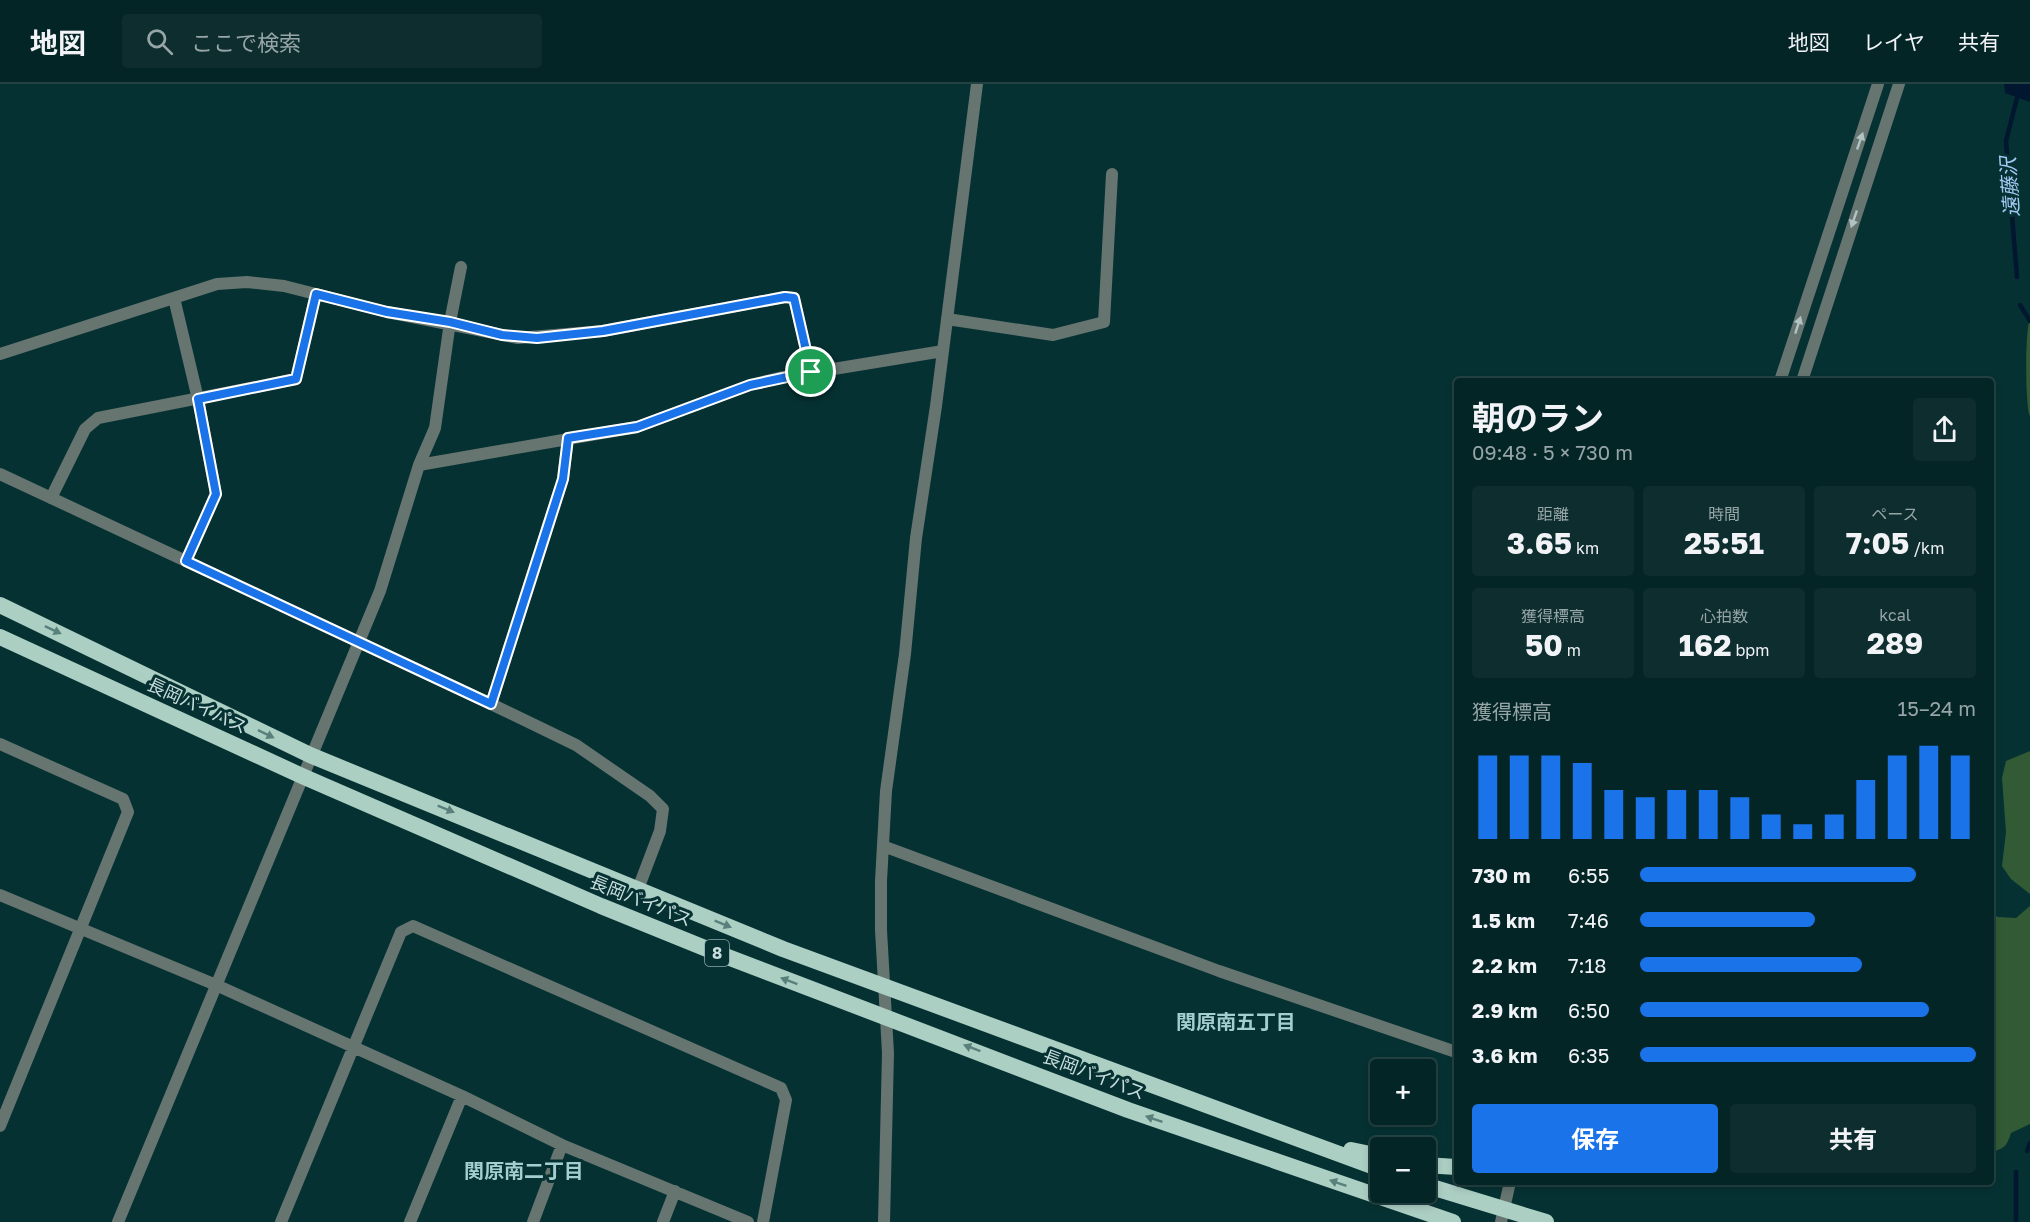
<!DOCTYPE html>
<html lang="ja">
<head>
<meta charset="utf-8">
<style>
  body { margin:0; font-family:"Golos Text","Noto Sans JP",sans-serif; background:#0d2d2e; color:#f1f3f6; height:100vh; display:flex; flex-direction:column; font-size:22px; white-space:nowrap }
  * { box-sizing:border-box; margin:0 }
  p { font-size:20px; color:#97a5a7 }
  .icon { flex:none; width:33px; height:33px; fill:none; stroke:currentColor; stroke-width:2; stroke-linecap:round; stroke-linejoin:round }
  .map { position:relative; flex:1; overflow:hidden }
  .side { position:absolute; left:1454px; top:294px; width:540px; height:807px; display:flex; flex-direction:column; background:#042526; border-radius:6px; box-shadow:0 3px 9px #0003,0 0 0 2px #254243 }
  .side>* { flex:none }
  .tools { position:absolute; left:1370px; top:975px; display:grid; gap:12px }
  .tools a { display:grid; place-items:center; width:66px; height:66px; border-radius:6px; background:#042526; box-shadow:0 3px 9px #0003,0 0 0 2px #254243; font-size:30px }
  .pin { position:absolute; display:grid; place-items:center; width:51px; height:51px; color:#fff; margin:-26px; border:3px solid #fff; border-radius:50%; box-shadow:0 2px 6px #0007 }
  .round { display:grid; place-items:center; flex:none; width:63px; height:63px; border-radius:6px; background:#0d2d2e }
  .head { display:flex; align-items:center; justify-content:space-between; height:102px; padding:0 18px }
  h1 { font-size:33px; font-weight:700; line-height:45px }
  .stats { display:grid; grid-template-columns:repeat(3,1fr); gap:9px; height:102px; padding:6px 18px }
  .stats div { display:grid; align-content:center; border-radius:6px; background:#0d2d2e; text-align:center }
  .stats b { font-size:30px; font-weight:700 }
  .stats small { font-size:16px; font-weight:400 }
  .stats p { font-size:16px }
  .chart { height:168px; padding:12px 18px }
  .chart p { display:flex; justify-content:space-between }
  .chart svg { width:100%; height:108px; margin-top:6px; stroke:#1a73e8; stroke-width:6 }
  .cta { display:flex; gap:12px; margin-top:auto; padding:12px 18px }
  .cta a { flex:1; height:69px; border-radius:6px; background:#1a73e8; color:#fff; font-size:24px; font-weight:700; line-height:69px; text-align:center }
  .cta a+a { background:#0d2d2e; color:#f1f3f6 }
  ul { padding:0 18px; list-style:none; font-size:20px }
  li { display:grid; grid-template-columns:96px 72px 1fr; align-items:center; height:45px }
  li i { height:15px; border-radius:8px; background:#1a73e8 }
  header { display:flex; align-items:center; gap:36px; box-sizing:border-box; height:84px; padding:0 30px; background:#042526; border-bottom:2px solid #254243 }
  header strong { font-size:28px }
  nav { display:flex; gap:33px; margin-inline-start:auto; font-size:21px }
  .search { width:420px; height:54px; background:#0d2d2e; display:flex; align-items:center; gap:15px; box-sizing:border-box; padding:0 21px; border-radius:6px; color:#97a5a7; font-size:22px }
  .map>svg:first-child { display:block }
  .green { fill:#325b35 }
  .water { fill:#01172f }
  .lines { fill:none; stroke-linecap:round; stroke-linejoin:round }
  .stream { stroke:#01172f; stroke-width:4.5 }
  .minor { stroke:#667570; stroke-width:12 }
  .tertiary { stroke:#667570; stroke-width:12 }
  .trunk { stroke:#accfc3; stroke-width:16 }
  .oneway { fill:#b0c3c2 }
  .oneway2 { fill:#59807a }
  .route-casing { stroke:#fff; stroke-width:12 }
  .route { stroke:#1a73e8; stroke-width:8 }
  .labels { text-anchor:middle; stroke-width:6; stroke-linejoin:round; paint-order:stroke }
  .shield { fill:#063132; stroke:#8ea9aa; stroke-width:1.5 }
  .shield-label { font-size:16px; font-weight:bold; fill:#c8dddd }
  .street-label { font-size:18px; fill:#c8dddd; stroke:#063132 }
  .water-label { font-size:20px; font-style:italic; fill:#a1c9f4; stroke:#063132 }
  .neighbourhood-label { font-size:20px; font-weight:bold; fill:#a4cecf; stroke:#063132 }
</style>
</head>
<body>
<header>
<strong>地図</strong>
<div class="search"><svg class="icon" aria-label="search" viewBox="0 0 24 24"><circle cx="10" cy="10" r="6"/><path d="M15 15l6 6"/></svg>ここで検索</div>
<nav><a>地図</a><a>レイヤ</a><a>共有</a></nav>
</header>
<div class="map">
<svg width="2030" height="1138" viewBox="0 0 2030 1138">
  <rect width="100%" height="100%" fill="#063132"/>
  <path class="green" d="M2030 236V332C2025 323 2025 243 2030 236Z
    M2030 667V810L2011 795 2002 782 2006 748 2002 694 2006 677Z
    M2030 822V1040L2011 1049C2007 1062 2004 1065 1991 1068V829L1998 833 2016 834Z"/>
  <path class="water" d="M2030 0V18L2005 9 2004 0Z"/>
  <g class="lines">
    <path class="stream" d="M2017 193 2006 57 2017 14
      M2020 221 2030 237
      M2027 1067 2030 1059
      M2016 1138V1088"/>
    <path class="minor" d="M174 214 198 315 216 410 186 477
      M947 235 1053 251 1104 238 1112 90
      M0 270 217 200 247 198 284 202 387 228 518 254 603 247 785 213 794 214 811 288
      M419 381 637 343 750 301 779 294 943 267
      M0 390 491 620 563 395 568 354
      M51 414 85 345 98 334 296 295 316 210
      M491 620 576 661 650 712 663 725 660 747 638 805
      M0 660 123 715 128 728 0 1042
      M883 762 1219 887 1456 968
      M0 811 216 901 462 1012 562 1061 748 1138
      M118 1138 380 507 419 381 435 344 450 238 461 183
      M281 1138 401 848 413 842 781 1004 786 1016 763 1138
      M410 1138 462 1012
      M533 1138 562 1061
      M663 1138 675 1107
      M884 1138 888 969 881 846V797L886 707 905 570 916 454 936 322 977 0
      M1501 1138 1510 1098"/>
    <path class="tertiary" d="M1780 297 1878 0
      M1802 297 1899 0"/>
    <path class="trunk" d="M0 521 310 671 783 865 1380 1085
      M0 553 302 692 601 822 712 867 1128 1026 1453 1138
      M1351 1066 1380 1072
      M1425 1081 1456 1083
      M1425 1101 1546 1138"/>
  </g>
  <defs><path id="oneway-solid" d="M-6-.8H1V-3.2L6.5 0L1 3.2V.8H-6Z" transform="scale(1.5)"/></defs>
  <g class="oneway">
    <use href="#oneway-solid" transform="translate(1860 57) rotate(-71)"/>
    <use href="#oneway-solid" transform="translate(1854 135) rotate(109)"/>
    <use href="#oneway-solid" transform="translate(1798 241) rotate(-72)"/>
  </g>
  <g class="oneway2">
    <use href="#oneway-solid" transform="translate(53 546) rotate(25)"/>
    <use href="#oneway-solid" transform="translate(266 650) rotate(26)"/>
    <use href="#oneway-solid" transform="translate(446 725) rotate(22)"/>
    <use href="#oneway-solid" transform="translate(723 840) rotate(22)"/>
    <use href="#oneway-solid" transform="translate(789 897) rotate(-159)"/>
    <use href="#oneway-solid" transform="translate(972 964) rotate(-159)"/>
    <use href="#oneway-solid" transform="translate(1154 1035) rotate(-161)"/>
    <use href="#oneway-solid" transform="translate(1338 1099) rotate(-161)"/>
  </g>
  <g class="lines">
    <defs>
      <path id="route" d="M316 210 387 228 450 238 502 251 537 254 603 247 785 213 794 214 811 288 750 301 637 343 568 354 563 395 491 620 186 477 216 410 198 315 296 295Z"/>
    </defs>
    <use href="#route" class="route-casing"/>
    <use href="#route" class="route"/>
  </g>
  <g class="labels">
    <rect class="shield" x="705" y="856" width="24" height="26" rx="4.5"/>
    <g class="shield-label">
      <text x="717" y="875">8</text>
    </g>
    <g class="street-label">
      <text transform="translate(197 622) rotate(25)" y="6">長岡バイパス</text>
      <text transform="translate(641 817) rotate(22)" y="6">長岡バイパス</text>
      <text transform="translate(1094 991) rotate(21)" y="6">長岡バイパス</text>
    </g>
    <g class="water-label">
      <text transform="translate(2010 103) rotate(-94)" y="7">遠藤沢</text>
    </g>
    <g class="neighbourhood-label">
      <text x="1236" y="945">関原南五丁目</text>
      <text x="524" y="1094">関原南二丁目</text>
    </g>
  </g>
</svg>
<div class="tools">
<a>+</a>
<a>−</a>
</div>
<div class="pin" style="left:811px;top:288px;background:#1e9e55"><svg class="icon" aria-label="arrive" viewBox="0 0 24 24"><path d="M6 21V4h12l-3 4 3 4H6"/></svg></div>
<section class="side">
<div class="head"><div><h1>朝のラン</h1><p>09:48 · 5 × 730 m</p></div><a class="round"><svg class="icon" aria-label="share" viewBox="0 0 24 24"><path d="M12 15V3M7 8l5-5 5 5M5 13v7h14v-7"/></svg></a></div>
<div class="stats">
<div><p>距離</p><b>3.65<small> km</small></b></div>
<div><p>時間</p><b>25:51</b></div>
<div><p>ペース</p><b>7:05<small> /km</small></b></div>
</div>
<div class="stats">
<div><p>獲得標高</p><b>50<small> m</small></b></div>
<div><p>心拍数</p><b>162<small> bpm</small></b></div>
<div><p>kcal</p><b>289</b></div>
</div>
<div class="chart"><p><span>獲得標高</span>15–24 m</p>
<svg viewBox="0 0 160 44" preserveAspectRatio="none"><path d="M5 44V10M15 44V10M25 44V10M35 44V13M45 44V24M55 44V27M65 44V24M75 44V24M85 44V27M95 44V34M105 44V38M115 44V34M125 44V20M135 44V10M145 44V6M155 44V10"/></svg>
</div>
<ul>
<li><b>730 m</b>6:55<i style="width:82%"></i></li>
<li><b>1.5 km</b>7:46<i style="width:52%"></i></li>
<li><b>2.2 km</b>7:18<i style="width:66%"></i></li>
<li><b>2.9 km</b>6:50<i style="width:86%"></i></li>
<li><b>3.6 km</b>6:35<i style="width:100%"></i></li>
</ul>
<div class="cta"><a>保存</a><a>共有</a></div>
</section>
</div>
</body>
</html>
